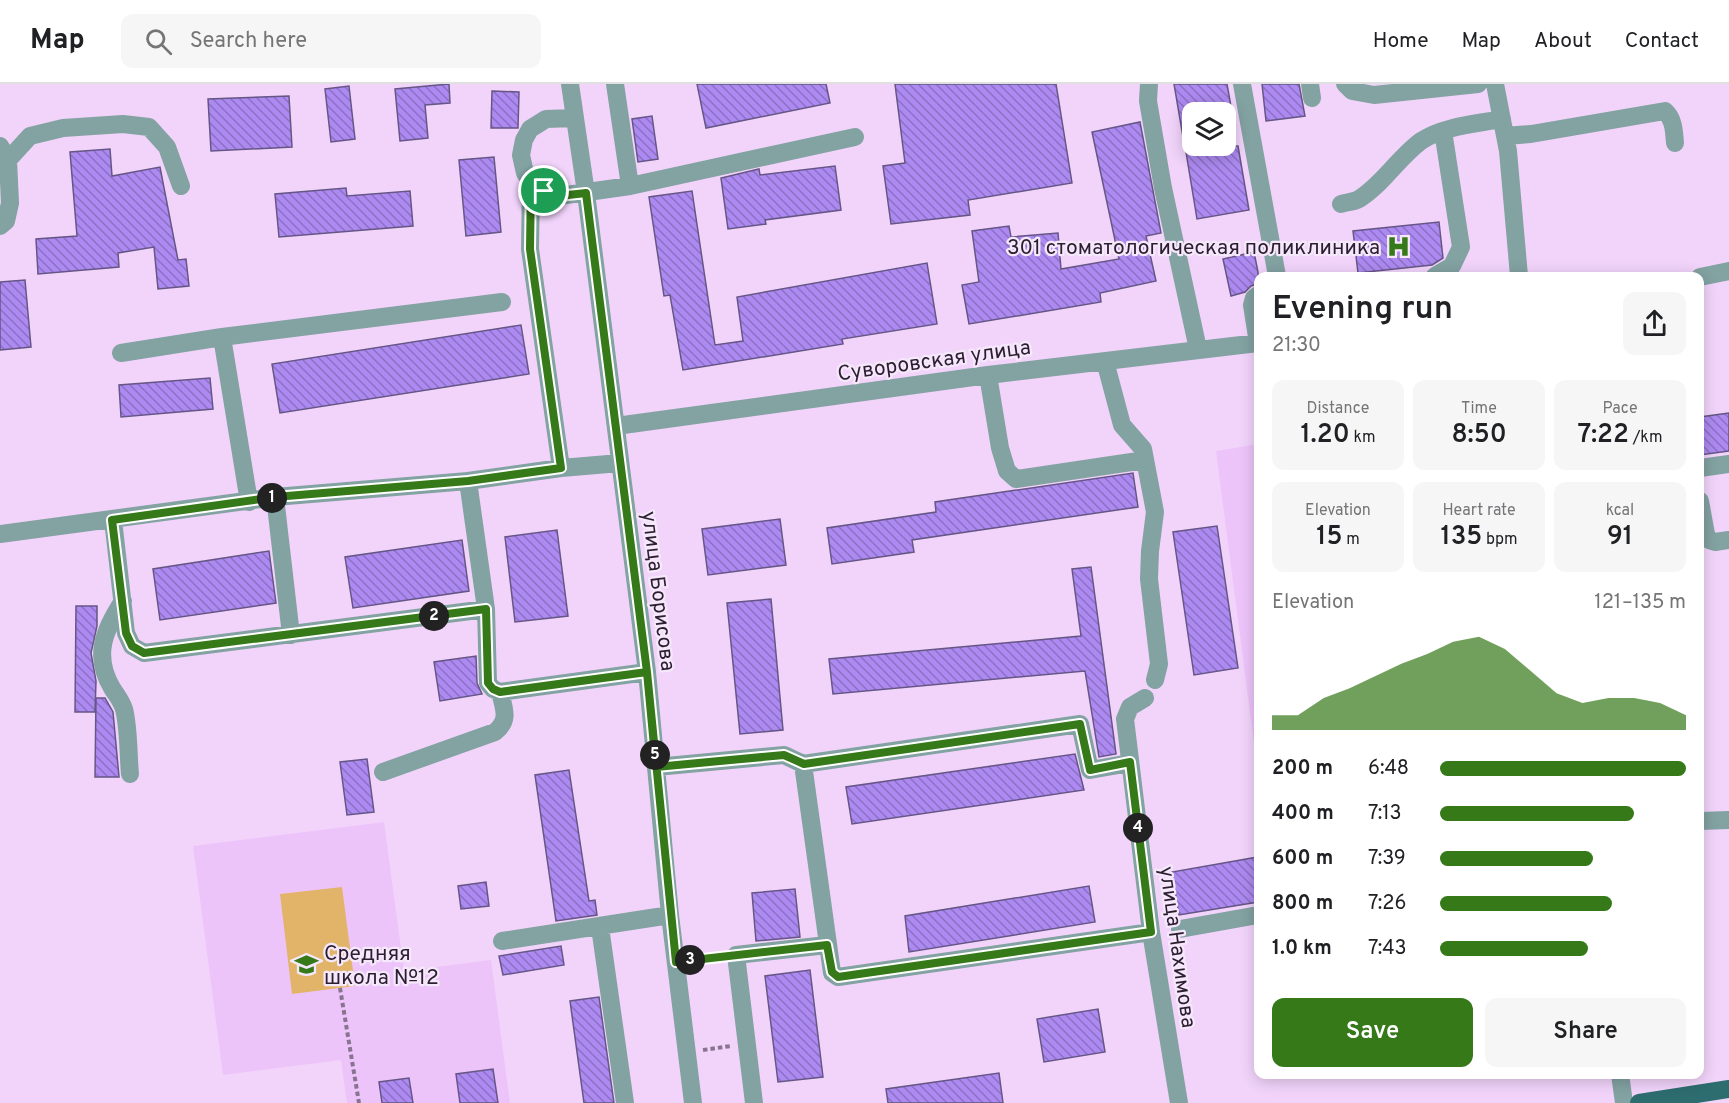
<!DOCTYPE html>
<html lang="en">
<head>
<meta charset="utf-8">
<style>
  body { margin:0; font-family:Overpass,sans-serif; background:#f6f6f6; color:#202124; height:100vh; display:flex; flex-direction:column; font-size:22px; white-space:nowrap }
  * { box-sizing:border-box; margin:0 }
  p { font-size:20px; color:#757577 }
  .icon { flex:none; width:33px; height:33px; fill:none; stroke:currentColor; stroke-width:2; stroke-linecap:round; stroke-linejoin:round }
  .map { position:relative; flex:1; overflow:hidden }
  .details { position:absolute; left:1254px; top:188px; width:450px; height:807px; display:flex; flex-direction:column; background:#fff; border-radius:12px; box-shadow:0 3px 15px #0003 }
  .details>* { flex:none }
  .tools { position:absolute; left:1182px; top:18px; display:grid; gap:12px }
  .tools a { display:grid; place-items:center; width:54px; height:54px; border-radius:12px; background:#fff; box-shadow:0 3px 15px #0003; font-size:30px }
  .pin { position:absolute; display:grid; place-items:center; width:51px; height:51px; color:#fff; margin:-26px; border:3px solid #fff; border-radius:50%; box-shadow:0 2px 6px #0007 }
  .km { position:absolute; width:30px; height:30px; margin:-15px; border-radius:50%; background:#222; color:#fff; font-size:16px; line-height:30px; text-align:center }
  .round { display:grid; place-items:center; flex:none; width:63px; height:63px; border-radius:12px; background:#f6f6f6 }
  .overview { display:flex; align-items:center; justify-content:space-between; height:102px; padding:0 18px }
  h1 { font-size:33px; font-weight:600; line-height:45px }
  .figures { display:grid; grid-template-columns:repeat(3,1fr); gap:9px; height:102px; padding:6px 18px }
  .figures div { display:grid; align-content:center; border-radius:12px; background:#f6f6f6; text-align:center }
  .figures b { font-size:26px; font-weight:600 }
  .figures small { font-size:16px; font-weight:400 }
  .figures p { font-size:16px }
  .chart { height:168px; padding:12px 18px }
  .chart p { display:flex; justify-content:space-between }
  .chart svg { width:100%; height:108px; margin-top:6px; fill:#367919; opacity:.7 }
  .cta { display:flex; gap:12px; margin-top:auto; padding:12px 18px }
  .cta a { flex:1; height:69px; border-radius:12px; background:#367919; color:#fff; font-size:24px; font-weight:600; line-height:69px; text-align:center }
  .cta a+a { background:#f6f6f6; color:#202124 }
  ul { padding:0 18px; list-style:none; font-size:20px }
  li { display:grid; grid-template-columns:96px 72px 1fr; align-items:center; height:45px }
  li i { height:15px; border-radius:8px; background:#367919 }
  header { display:flex; align-items:center; gap:36px; box-sizing:border-box; height:84px; padding:0 30px; background:#fff; border-bottom:2px solid #e0e0e0 }
  header strong { font-size:28px }
  nav { display:flex; gap:33px; margin-inline-start:auto; font-size:21px }
  .search { width:420px; height:54px; background:#f6f6f6; display:flex; align-items:center; gap:15px; box-sizing:border-box; padding:0 21px; border-radius:12px; color:#757577; font-size:22px }
  .map>svg:first-child { display:block }
  .built { fill:#edc4fa }
  .pitch { fill:#e2b469 }
  .building { fill:url(#building-back-hatch); stroke:#655685; stroke-width:1.5 }
  .lines { fill:none; stroke-linecap:round; stroke-linejoin:round }
  .path { stroke:#897490; stroke-width:4; stroke-dasharray:4.5 3; stroke-linecap:butt }
  .minor { stroke:#83a2a2; stroke-width:18 }
  .major { stroke:#2d6d6f; stroke-width:18 }
  .route-casing { stroke:#fff; stroke-width:12 }
  .route { stroke:#367919; stroke-width:8 }
  .labels { text-anchor:middle; stroke-width:4.5; stroke-linejoin:round; paint-order:stroke }
  .poi-label { font-size:21px; fill:#2c1e30; stroke:#f6e8fb; text-anchor:end }
  .street-label { font-size:21px; fill:#2c1e30; stroke:#f6e8fb }
</style>
</head>
<body>
<header>
<strong>Map</strong>
<div class="search"><svg class="icon" aria-label="search" viewBox="0 0 24 24"><circle cx="10" cy="10" r="6"/><path d="M15 15l6 6"/></svg>Search here</div>
<nav><a>Home</a><a>Map</a><a>About</a><a>Contact</a></nav>
</header>
<div class="map">
<svg width="1729" height="1019" viewBox="0 0 1729 1019">
  <defs>
    <pattern id="building-back-hatch" width="6" height="6" patternUnits="userSpaceOnUse" patternTransform="scale(1.5)"><rect width="6" height="6" fill="#ad8af1"/><path d="M-1 5l2 2M0 0l6 6M5-1l2 2" fill="none" stroke="#8d70c4"/></pattern>
  </defs>
  <rect width="100%" height="100%" fill="#f2d4fb"/>
  <path class="built" d="M1258 360V690L1216 367Z
    M384 738 404 887 491 876 510 1019H347L341 976 223 991 193 762Z"/>
  <path class="pitch" d="M342 803 355 902 292 910 280 810Z"/>
  <path class="building" d="M449 0 450 19 425 21 428 54 400 57 395 5Z
    M697 0H826L830 19 706 44Z
    M895 0H1056L1072 99 968 116 970 131 891 140 883 82 905 79Z
    M1174 0H1227L1232 28H1192V58L1184 59Z
    M1262 0H1299L1305 32 1266 37Z
    M349 2 355 55 331 58 325 5Z
    M492 7 519 8 518 44H491Z
    M289 12 292 63 211 67 208 15Z
    M652 32 658 75 638 78 632 35Z
    M1140 38 1161 149 1146 152 1156 197 1100 209 1101 218 969 240 962 201 979 198 972 147 1009 142 1011 153 1058 149 1061 185 1119 175 1092 48Z
    M1185 62H1238L1249 126 1197 135Z
    M110 65 112 92 160 83 178 176 186 175 189 202 158 205 154 163 118 169 119 183 38 190 36 155 77 152 70 68Z
    M494 73 501 148 466 152 459 76Z
    M835 82 841 126 765 136 766 140 728 145 721 94 759 85 760 91Z
    M346 104 347 112 410 107 413 142 279 153 275 110Z
    M692 107 715 261 743 257 737 213 927 179 937 240 842 255 843 260 683 286 670 211 664 212 649 113Z
    M1439 138 1443 174 1432 181 1358 189 1353 147Z
    M1254 168 1258 188V200L1251 202 1245 208 1231 212 1223 175Z
    M25 196 31 263 0 266V198Z
    M521 241 529 290 280 329 272 280Z
    M210 294 213 325 121 333 119 301Z
    M1729 329V367L1700 371V333Z
    M1133 389 1138 423 912 456 914 468 832 480 827 444 936 428 935 418Z
    M780 435 786 481 708 491 702 445Z
    M1217 442 1238 584 1194 591 1173 448Z
    M557 446 568 532 515 538 505 453Z
    M462 456 469 507 353 524 345 473Z
    M269 467 276 519 160 536 153 485Z
    M1091 483 1116 670 1099 673 1085 587 833 610 829 575 1081 552 1072 485Z
    M771 515 783 646 740 650 727 519Z
    M76 522H97V542L91 569 96 597 95 628H75Z
    M476 572 477 599 482 610 440 617 434 578Z
    M96 614H105L113 628 119 693H95Z
    M1075 670 1084 706 852 740 846 703Z
    M367 675 374 728 347 731 340 678Z
    M569 686 589 817 595 816 597 831 556 837 535 691Z
    M1258 773V818L1179 831 1172 788Z
    M486 798 489 822 461 825 458 802Z
    M1089 802 1095 838 909 868 905 832Z
    M795 805 800 853 756 857 752 809Z
    M561 862 564 881 503 891 499 872Z
    M810 886 823 993 778 998 765 892Z
    M599 913 614 1019H584L570 917Z
    M1098 925 1105 968 1044 978 1037 935Z
    M493 985 498 1019H460L456 990Z
    M999 989 1003 1019H888L886 1005Z
    M409 994 413 1019H382L379 998Z"/>
  <g class="lines">
    <path class="path" d="M692 876 720 873
      M340 904 359 1019
      M703 966 731 962"/>
    <path class="minor" d="M570 0 586 109 647 588 670 831 693 1019
      M615 0 630 102
      M1149 0 1148 17 1163 104 1198 265
      M1242 0 1277 192
      M1310 0 1312 14
      M1345 0 1352 7 1374 11 1478 0
      M1495 0 1508 67 1519 192
      M574 34 546 35 530 45 524 56 521 71 525 89 531 98 544 107 559 112 630 102 855 53
      M1505 52 1531 50 1665 27C1674 35 1674 48 1675 59
      M0 62 8 76 10 119 6 137 0 142
      M8 76 30 52 63 44 123 40 149 43 167 63 181 102
      M531 98 530 165 561 384
      M1341 120C1347 118 1354 118 1359 115 1382 101 1398 74 1421 57 1444 42 1476 40 1502 35
      M1435 192 1452 182 1461 163 1443 47
      M1700 193 1729 187
      M222 253 249 418
      M1258 259 1252 221 1254 214 1258 211
      M121 269 222 253 502 218
      M1105 277 1122 341 1143 365 1155 428 1150 467 1149 495 1159 580 1155 596
      M988 291 1000 364 1007 387 1016 395 1145 376
      M616 342 988 291 1258 259
      M1700 384 1729 380
      M468 397 486 525 488 599 493 605 500 608 647 588
      M275 413 291 551
      M1700 417 1706 450 1709 456 1715 458 1729 456
      M113 436 126 549 132 562 144 569 486 525
      M0 450 275 413 468 397 561 384 620 379
      M123 517C104 546 93 572 112 604 117 612 121 616 124 625 129 645 128 669 130 690
      M1145 614 1130 623 1125 635 1151 848 1179 1019
      M803 680 1080 640 1090 686 1130 679
      M656 683 784 671 803 680 832 889 838 893 1151 848
      M383 688 495 648C510 636 504 625 500 608
      M1700 737 1729 736
      M600 843 625 1019
      M1180 845 1258 831
      M502 857 670 831
      M1620 990 1624 1019
      M754 1019 736 871 827 861"/>
    <path class="major" d="M1639 1019 1729 1005"/>
  </g>
  <g class="lines">
    <defs>
      <path id="route" d="M544 107 531 98 530 165 561 384 468 397 275 413 112 436 126 549 132 562 144 569 486 525 488 599 493 605 500 608 647 588 676 878 827 861 832 888 838 893 1151 848 1130 678 1090 686 1080 640 804 680 784 671 656 683 647 588 586 109 559 112 544 107"/>
    </defs>
    <use href="#route" class="route-casing"/>
    <use href="#route" class="route"/>
  </g>
  <defs>
    <symbol id="hospital-bare" viewBox="-9 -9 18 18"><path d="M-5-5h3v3.5h4V-5h3V5h-3V1.5h-4V5h-3Z" fill="#367919" stroke="#f6e8fb" stroke-width="2.5" paint-order="stroke"/></symbol>
    <symbol id="school-bare" viewBox="-9 -9 18 18"><path d="M0-5L7-2L0 1L-7-2ZM-4 1L0 2.5L4 1V4Q0 6-4 4Z" fill="#367919" stroke="#f6e8fb" stroke-width="2.5" paint-order="stroke"/></symbol>
  </defs>
  <g fill-rule="evenodd">
    <use href="#hospital-bare" x="1382" y="146" width="33" height="33"/>
    <use href="#school-bare" x="290" y="864" width="33" height="33"/>
  </g>
  <g class="labels">
    <g class="poi-label">
      <text x="1380" y="170">301 стоматологическая поликлиника</text>
      <text x="324" y="876" text-anchor="start">Средняя<tspan x="324" dy="24">школа №12</tspan></text>
    </g>
    <g class="street-label">
      <text transform="translate(934 276) rotate(-8)" y="7">Суворовская улица</text>
      <text transform="translate(659 507) rotate(83)" y="7">улица Борисова</text>
      <text transform="translate(1178 863) rotate(82)" y="7">улица Нахимова</text>
    </g>
  </g>
</svg>
<div class="tools">
<a><svg class="icon" aria-label="layers" viewBox="0 0 24 24"><path d="M12 4l9 5-9 5-9-5zM3 14l9 5 9-5"/></svg></a>
</div>
<div class="pin" style="left:544px;top:107px;background:#1e9e55"><svg class="icon" aria-label="arrive" viewBox="0 0 24 24"><path d="M6 21V4h12l-3 4 3 4H6"/></svg></div>
<b class="km" style="left:272px;top:414px">1</b>
<b class="km" style="left:434px;top:532px">2</b>
<b class="km" style="left:690px;top:876px">3</b>
<b class="km" style="left:1138px;top:744px">4</b>
<b class="km" style="left:655px;top:671px">5</b>
<section class="details">
<div class="overview"><div><h1>Evening run</h1><p>21:30</p></div><a class="round"><svg class="icon" aria-label="share" viewBox="0 0 24 24"><path d="M12 15V3M7 8l5-5 5 5M5 13v7h14v-7"/></svg></a></div>
<div class="figures">
<div><p>Distance</p><b>1.20<small> km</small></b></div>
<div><p>Time</p><b>8:50</b></div>
<div><p>Pace</p><b>7:22<small> /km</small></b></div>
</div>
<div class="figures">
<div><p>Elevation</p><b>15<small> m</small></b></div>
<div><p>Heart rate</p><b>135<small> bpm</small></b></div>
<div><p>kcal</p><b>91</b></div>
</div>
<div class="chart"><p><span>Elevation</span>121–135 m</p>
<svg viewBox="0 0 160 44" preserveAspectRatio="none"><path d="M0 44V38L10 38L20 31L30 27L40 22L50 17L60 13L70 8L80 6L90 11L100 20L110 29L120 33L130 31L140 31L150 33L160 38V44z"/></svg>
</div>
<ul>
<li><b>200 m</b>6:48<i style="width:100%"></i></li>
<li><b>400 m</b>7:13<i style="width:79%"></i></li>
<li><b>600 m</b>7:39<i style="width:62%"></i></li>
<li><b>800 m</b>7:26<i style="width:70%"></i></li>
<li><b>1.0 km</b>7:43<i style="width:60%"></i></li>
</ul>
<div class="cta"><a>Save</a><a>Share</a></div>
</section>
</div>
</body>
</html>
